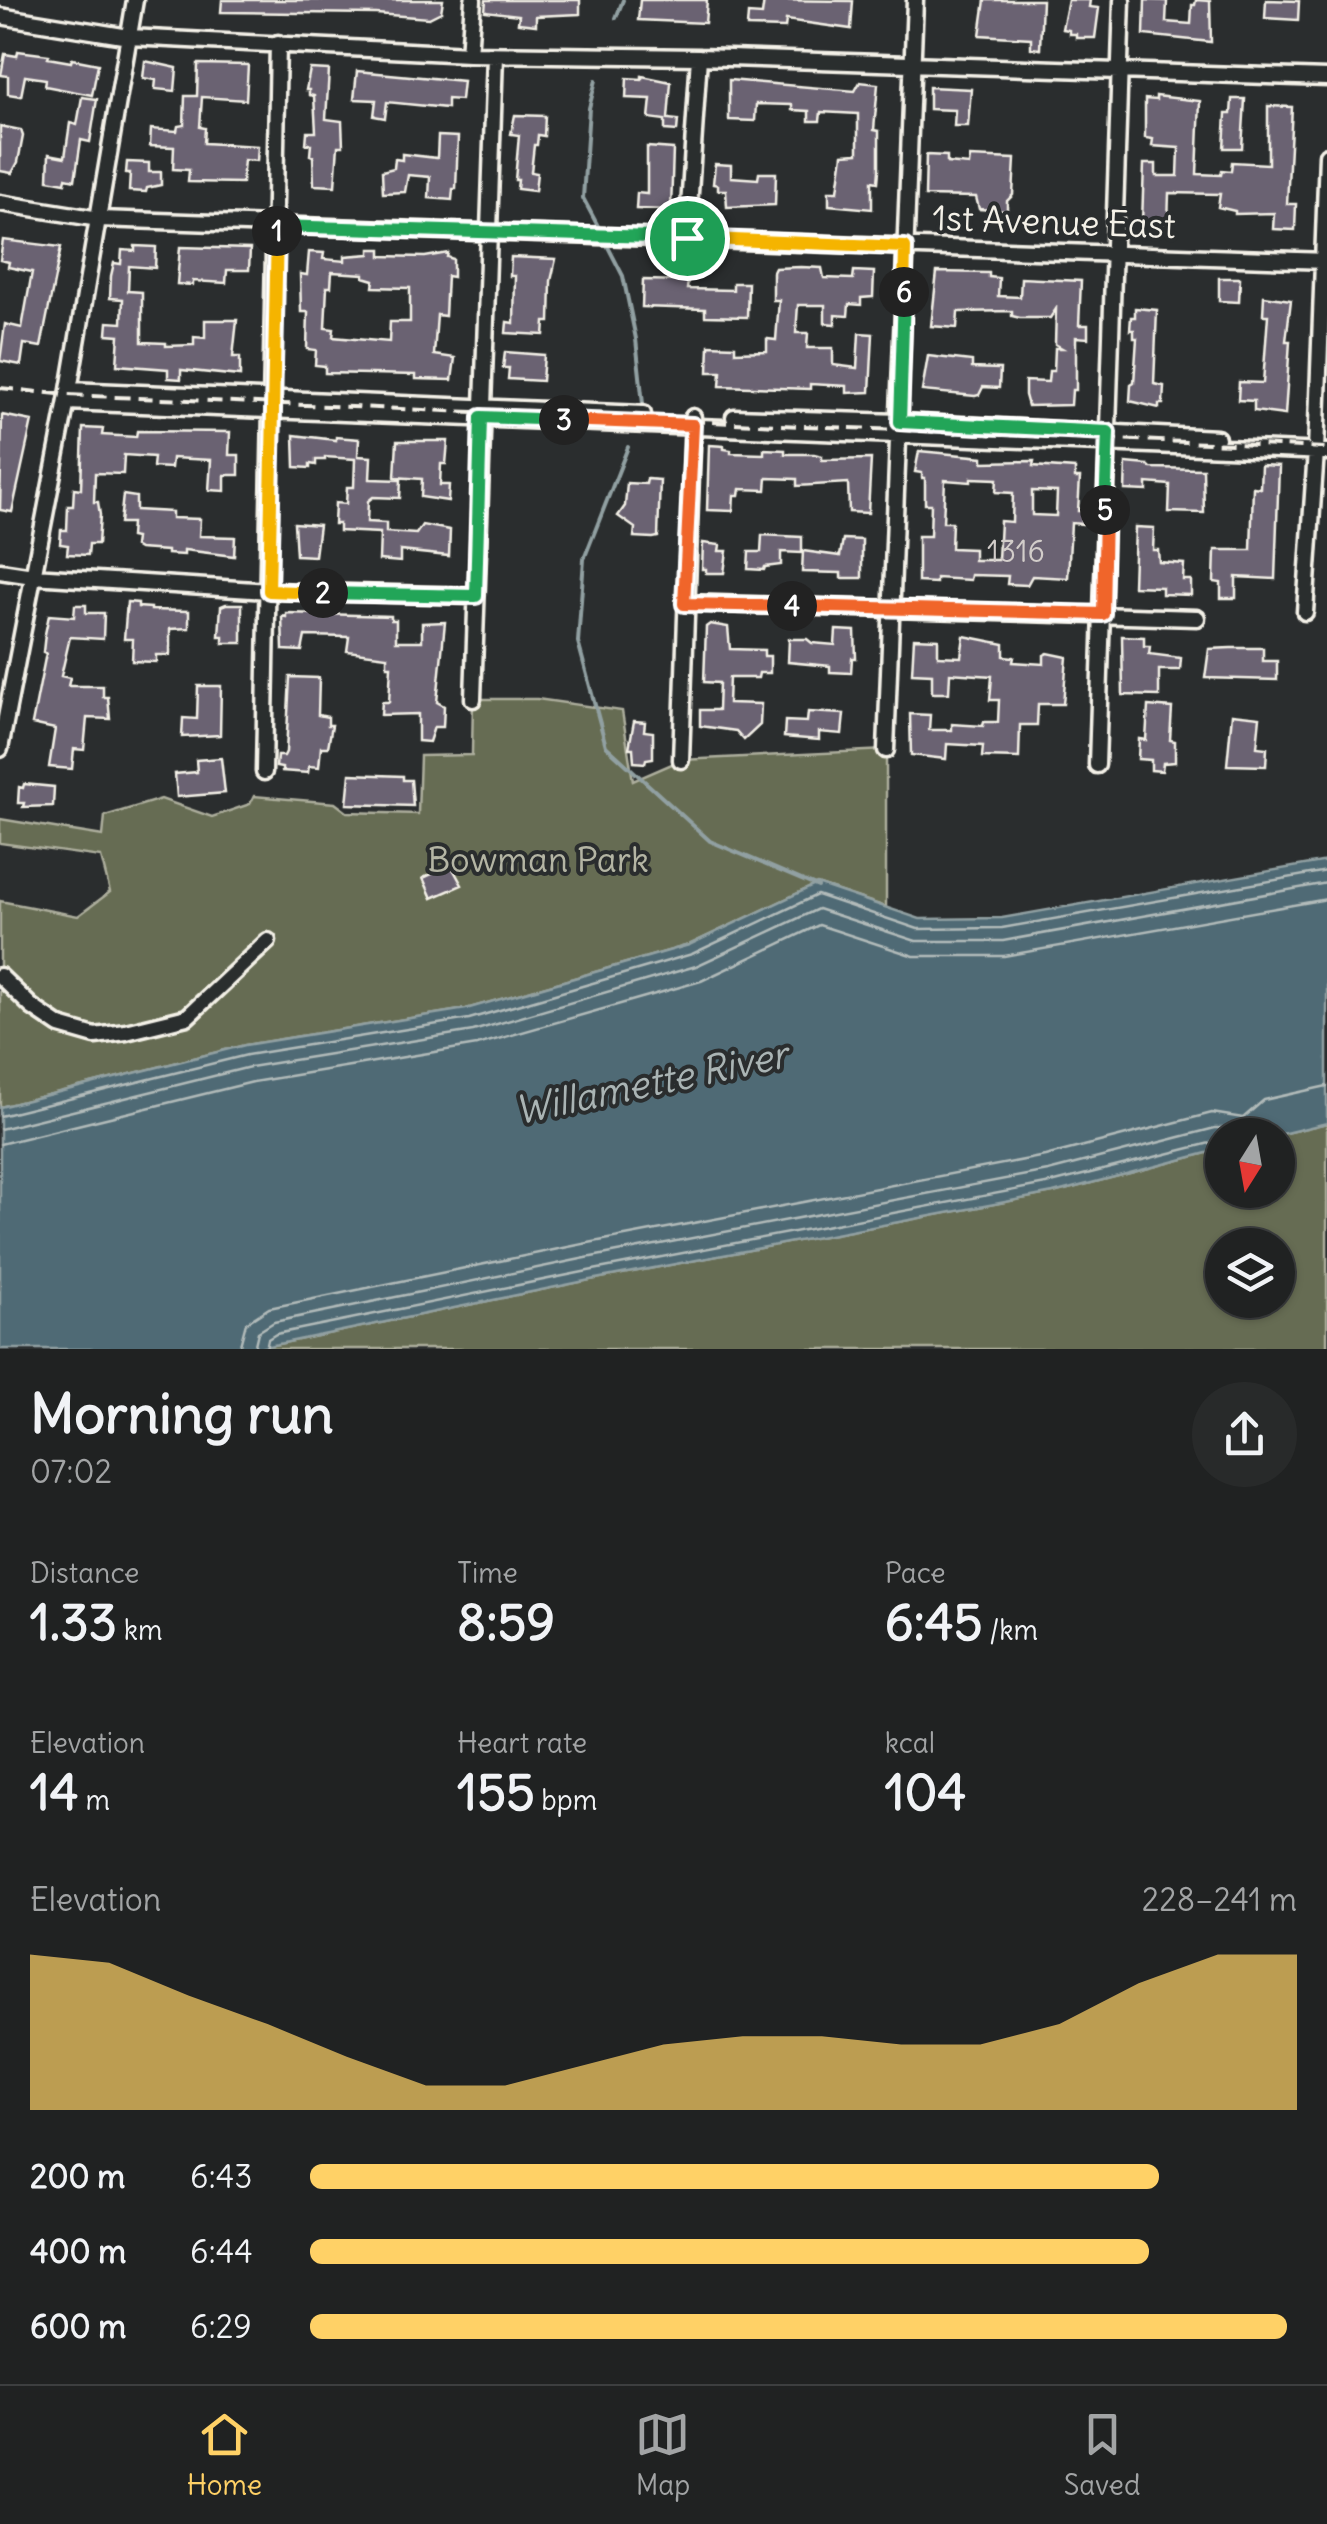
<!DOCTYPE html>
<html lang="en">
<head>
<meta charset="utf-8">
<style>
  body { margin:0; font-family:Delius,sans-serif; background:#282a2a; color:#f1f3f6; height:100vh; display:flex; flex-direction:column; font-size:38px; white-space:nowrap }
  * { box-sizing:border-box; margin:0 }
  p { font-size:32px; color:#a2a4a5 }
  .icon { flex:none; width:55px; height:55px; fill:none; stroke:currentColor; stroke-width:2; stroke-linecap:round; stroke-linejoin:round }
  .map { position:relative; height:1349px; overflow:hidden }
  .panel { display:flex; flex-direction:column; background:#202222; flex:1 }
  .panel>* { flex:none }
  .needle { width:65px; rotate:191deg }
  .tools { position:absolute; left:1205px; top:1118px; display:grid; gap:20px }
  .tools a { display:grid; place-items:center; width:90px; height:90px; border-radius:50%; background:#202222; box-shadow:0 2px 8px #0004,0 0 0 2px #3d3f40; font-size:50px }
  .pin { position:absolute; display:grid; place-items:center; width:85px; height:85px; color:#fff; margin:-42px; border:5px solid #fff; border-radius:50%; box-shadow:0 2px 10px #0007 }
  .km { position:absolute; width:50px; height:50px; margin:-25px; border-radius:50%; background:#222; color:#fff; font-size:28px; line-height:50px; text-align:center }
  .round { display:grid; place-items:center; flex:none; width:105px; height:105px; border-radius:52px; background:#282a2a }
  .headline { display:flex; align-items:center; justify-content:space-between; height:170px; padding:0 30px }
  h1 { font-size:55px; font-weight:800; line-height:75px }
  .metrics { display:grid; grid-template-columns:repeat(3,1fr); gap:15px; height:170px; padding:10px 30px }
  .metrics div { display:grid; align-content:center }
  .metrics b { font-size:50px; font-weight:800 }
  .metrics small { font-size:28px; font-weight:400 }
  .metrics p { font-size:28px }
  .chart { height:280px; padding:20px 30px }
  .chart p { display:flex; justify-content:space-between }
  .chart svg { width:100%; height:180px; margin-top:10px; fill:#ffd166; opacity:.7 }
  ul { padding:0 30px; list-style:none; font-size:32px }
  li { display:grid; grid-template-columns:160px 120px 1fr; align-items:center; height:75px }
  li i { height:25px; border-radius:12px; background:#ffd166 }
  .menu { display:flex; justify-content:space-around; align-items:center; height:140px; border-top:2px solid #3d3f40; background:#202222; font-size:28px; color:#a2a4a5 }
  .menu a { display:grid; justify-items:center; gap:5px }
  .menu .active { color:#ffd166 }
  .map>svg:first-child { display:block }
  .green { fill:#666c52; stroke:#adae9d; stroke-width:2.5; fill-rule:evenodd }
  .water { fill:#4f6a74; stroke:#91a0a2; stroke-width:2.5 }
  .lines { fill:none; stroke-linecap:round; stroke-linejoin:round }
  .shore { stroke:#b2bbba; stroke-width:2.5 }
  .stream { stroke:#91a0a2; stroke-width:4 }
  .building { fill:#6b6272; stroke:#f4f1e8; stroke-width:2.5; fill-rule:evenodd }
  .street-casing { stroke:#f4f1e8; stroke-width:21 }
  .street { stroke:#2a2d2e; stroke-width:14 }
  .rail { stroke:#f4f1e8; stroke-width:4; stroke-dasharray:15 8; stroke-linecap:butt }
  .split-1-casing { stroke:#fff; stroke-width:20 }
  .split-2-casing { stroke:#fff; stroke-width:20 }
  .split-3-casing { stroke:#fff; stroke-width:20 }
  .split-4-casing { stroke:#fff; stroke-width:20 }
  .split-5-casing { stroke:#fff; stroke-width:20 }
  .split-6-casing { stroke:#fff; stroke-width:20 }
  .split-7-casing { stroke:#fff; stroke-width:20 }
  .split-1 { stroke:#22a559; stroke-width:12 }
  .split-2 { stroke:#f5b400; stroke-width:12 }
  .split-3 { stroke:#22a559; stroke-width:12 }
  .split-4 { stroke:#f0652b; stroke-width:12 }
  .split-5 { stroke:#f0652b; stroke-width:12 }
  .split-6 { stroke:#22a559; stroke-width:12 }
  .split-7 { stroke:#f5b400; stroke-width:12 }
  .labels { text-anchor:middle; stroke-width:8; stroke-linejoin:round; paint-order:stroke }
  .number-label { font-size:30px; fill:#d2cdca }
  .street-label { font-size:35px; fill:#f4f1e8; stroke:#2a2d2e }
  .park-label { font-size:35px; fill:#b4b5a4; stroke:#2a2d2e }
  .water-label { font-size:38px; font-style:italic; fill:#aab4b4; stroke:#2a2d2e }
</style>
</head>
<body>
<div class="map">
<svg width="1327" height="1349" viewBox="0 0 1327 1349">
  <rect width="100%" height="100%" fill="#2a2d2e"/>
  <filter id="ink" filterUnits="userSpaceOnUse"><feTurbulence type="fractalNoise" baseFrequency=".01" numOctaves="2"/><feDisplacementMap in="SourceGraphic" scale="20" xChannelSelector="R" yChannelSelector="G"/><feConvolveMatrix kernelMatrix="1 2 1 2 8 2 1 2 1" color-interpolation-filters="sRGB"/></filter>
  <g filter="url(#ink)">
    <path class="green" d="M473 699H537L622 711 633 781 681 760 886 750V907L817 884 689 945 466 1009 245 1045 0 1107V901L78 916 110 892 101 857 0 843V819L103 836 105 816 161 799 212 817 250 804 254 796 335 803 347 812 418 814 420 756 472 755Z
      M1327 1123V1349H254L590 1280 1053 1193 1222 1149V1190H1278L1277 1135ZM1222 1245H1278V1300H1222Z"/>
    <path class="water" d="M1327 861V1123L1277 1135H1222V1149L1053 1193 590 1280 254 1349H0V1107L245 1045 466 1009 689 945 817 884 920 919 1002 918Z"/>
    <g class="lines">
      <path class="shore" d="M0 1116 247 1055 469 1019 692 954 817 895 918 929 1002 928 1327 871
        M0 1129 250 1067 473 1031 696 966 818 909 916 941H1003L1327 883
        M0 1144 253 1082 477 1045 701 981 819 925 914 956H1004L1327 899
        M239 1349 246 1323 269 1308 583 1244 1045 1156 1212 1113 1243 1118 1264 1100 1327 1086
        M254 1349 258 1332 274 1322 586 1258 1048 1171 1215 1128H1227L1238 1135
        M266 1349 268 1339 276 1334 588 1271 1051 1183 1222 1140"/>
      <path class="stream" d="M616 18 623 0
        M596 80 589 108 583 198 600 230
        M604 239 623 276 636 339 643 404
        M628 447 584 559 578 642 606 746 710 841 818 887"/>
    </g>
    <path class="building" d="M222 0H443L441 12 429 18 376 14 221 12Z
      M486 0H580V14L536 16V25L518 23 519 15 485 11Z
      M640 0H707L705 23 638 20Z
      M764 0 853 1 851 29 786 20 785 28 747 27 748 14 762 15Z
      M985 0H1042L1040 49 1031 48V38L980 35Z
      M1068 0H1090L1089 7 1099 8 1095 38H1076V34H1069V30L1062 29Z
      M1145 0 1167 1 1166 22 1191 24 1192 5H1195L1196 0 1210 1 1211 42 1144 35Z
      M1266 0 1299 1 1298 20 1265 18Z
      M18 51 49 55 48 58 71 62 72 59 98 64 92 95 45 86 46 79 25 76 21 96 8 94V76L1 75 5 54 17 56Z
      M145 61 177 68 175 91 155 89 156 80 143 78Z
      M198 64 248 65 246 100 202 97 200 127 205 128 204 143 258 146 257 161 244 160 242 183 188 182 189 170 173 169 174 147 150 146 151 129 177 131 178 126 184 125 185 96H197Z
      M310 69 329 70 326 119 342 121 343 146H338L335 186 314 185 313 156 310 155 311 144H306L307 132H316L314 96 309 95V90H306Z
      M357 71 463 81 461 100 447 99V108L387 102 385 118 374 116 376 100 354 99Z
      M642 76 671 82 668 119 678 120 677 131 665 130V120L649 118 651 99 626 98 627 78 642 79Z
      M729 80 855 91 860 82 878 84 874 130 879 131V170L878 182 872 181V209L829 205V191H838L843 154 858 153V114L821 112 820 121H809V111L792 110V105L756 104 755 121 729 120Z
      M929 87 971 89 968 126H954L955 110 929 109Z
      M1156 96 1200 101 1197 174 1221 175 1222 170 1231 171 1232 162 1268 164V106L1292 107 1287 204H1296L1295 230 1273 229 1274 213 1235 214V211L1218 207 1220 194 1169 193 1168 224 1142 223 1144 164H1156V176H1178L1179 148 1152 146 1153 139 1145 138V99L1156 100Z
      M82 97 97 99 90 142 81 140 75 180 66 178 65 183 48 180 49 154 65 157 70 123 77 125Z
      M1232 99H1245L1242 148H1224L1226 114H1231Z
      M515 115 545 116 544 136 538 135 537 145H534L531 172 537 173 535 191 517 189 518 180H515L519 135 511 134Z
      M0 126 21 130 23 136 18 162 12 173 0 171Z
      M438 136 458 137 456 189H453L452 200 429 198 430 177 408 175 405 192 383 193 382 171 394 168 395 159 402 160V154L437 158Z
      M647 147 673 149 671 210 636 209 637 193 647 194Z
      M926 155 947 156V163L969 165 970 157 1015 159 1013 195 1007 201V211L979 209 976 197 925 196Z
      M127 162 149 163V172H161V185L147 188 146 192 129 191 130 173H126Z
      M715 164 731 165V177L758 179 759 173H776L775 205 727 207 726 190H718V185L713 184Z
      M3 240 61 247 41 347 24 344 21 365 0 361 5 324 22 328 32 272 8 267 9 262 0 260Z
      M135 246 156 247 155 268 129 266 128 291 142 292V342L166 343V346L194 345V337L205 338V320H237L233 357H240V376L181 370V379L168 378V369L117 365 119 335 107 334 108 322 122 323 123 299 110 298 111 276 114 263 121 264 122 250 135 251Z
      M180 247 250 249 249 270H227L226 283 193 281V285L177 284Z
      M370 249H381V256L425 257 448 253 447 257 453 259V277L447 276 445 316 437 315 434 355 455 358 452 380 416 379V375L325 373V366L315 365 316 350 307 349 308 312H301L300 274 307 275 309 252 324 253 323 259 345 261V256L370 254ZM332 272 364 274V277L374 280 373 287 410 288V322H390L389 342 333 337 334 329 325 328 327 287H331Z
      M511 257 556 259 551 281 550 322H545L544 335 506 333 507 322 514 323 515 276H510Z
      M801 267 822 268 824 278 853 279 854 271 874 272 873 297 861 298V305L849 304 848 316 835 315V324L825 323V305H798L796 333H808L807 348H833V365L857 368 859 333 873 334 870 392 847 393V386L810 384V389L720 386 721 372H708L709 345 735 346V352L767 351V339L776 340 779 300H773V272L775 268Z
      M937 272 989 273V277L999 278 998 296 1020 297 1021 278 1081 281 1079 325H1088V338L1076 337V390H1072L1071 405 1028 406 1025 395V381L1048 382 1049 371H1054L1055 348H1062L1055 344 1056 309 1050 318H1020L1012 316V311L958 312 957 328 931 326Z
      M1219 278H1240L1239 302 1219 301Z
      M643 280 688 281 687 289 733 290V283H748L747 317 705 316V309L642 307Z
      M1264 296 1291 300 1286 341H1290L1285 415 1254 411V401L1238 400 1239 382 1263 383 1268 315H1263Z
      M1135 308 1157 310 1154 384 1164 386 1163 404H1159V408L1130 401 1131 385 1134 383 1137 338H1134V330H1130L1131 317H1135Z
      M505 352 544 355 542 381 508 379 509 368H503Z
      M928 356 972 361V368L1000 369 999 388 983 387 979 395 975 396 922 391Z
      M2 415 32 421 12 512 0 510Z
      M83 428 103 429 102 435 136 437 137 431 230 432 229 455H239V475H225V491L209 490 211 460 172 458 171 468 153 467 154 457 124 455 123 474 95 473 94 502H98L100 515 98 544H89L88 555 67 554 68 545 60 544 61 530H67L68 506H73L74 488 81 489Z
      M294 435 336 440V437L359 439 358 456 371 457 370 479 401 480 400 498 373 497 368 501 367 522 386 523V532L416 534 422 525 450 530 449 556 400 551V562L379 560 380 533 339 531V524H334L335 503 346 504 347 487H354L355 459 325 457V460H316V465L310 464V468L295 467Z
      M397 441H448L446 464H441L440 485H449L448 501 421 497 422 479 395 477Z
      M709 445 724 446V449L731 450V453L764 454V449L785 450V454H814L822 456V460L871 459 868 513 849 512 848 483 797 486V479L767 478 766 490 740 489 739 495H734L733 511 707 510Z
      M919 451 983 457V462L1034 461 1033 466 1075 469V478H1080L1078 511H1082V524L1071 523 1068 578 1032 576 1027 585 1007 584 1008 576 971 575 970 580 936 578V583L918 582V536H930L931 504H925V478H922V473L915 472ZM971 478 997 479 996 492 1013 493 1012 522 1000 521 998 560H974V549L951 548 952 522H943L945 480 971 482ZM1032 491 1057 492 1056 516 1032 515Z
      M1126 463 1148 465 1151 468 1203 469 1204 513 1169 512 1170 485 1147 483V491L1125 490Z
      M1261 465 1279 466 1275 579 1236 577V598H1221V583L1214 582 1215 550H1251L1253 487 1260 488Z
      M647 479 660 480 658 537 653 538 634 537 635 528 618 516 625 506 627 483 646 484Z
      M123 495 136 497V510L172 512V518L200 519 199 536 235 537 234 556 184 550V555L167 554V551L139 549 134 546 135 538 130 537 131 523H120Z
      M294 523 319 525 315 556 296 555Z
      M1135 527 1154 528 1153 550H1158L1159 562 1184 564 1183 580H1191V595L1162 594V587L1133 586Z
      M762 535 802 537V553L781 552V565L765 567 764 570 748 569 749 552H761Z
      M843 539 862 540V578H841V573L802 572 803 551 840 556Z
      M703 543 720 545 719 551H727L724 573H706V569H702Z
      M127 602 138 603V607L151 608V610L189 611V628L170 629V655H156V662L132 661 133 639H124Z
      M226 604H242V643H223V636H219L221 606Z
      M75 605H86V613H104L103 639 70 637 61 676 70 678 68 686H103V697H108L110 719 87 718 84 750 74 749 72 769 49 767 55 729 32 724 46 653 43 652 45 634 49 615 74 617Z
      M286 613 391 616V620H396V641H422V623L445 622 437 702 444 706 443 727H434L429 742 418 741V714L381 715 382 702H389L391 666H387V656L347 651 349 637 305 636 302 651 283 650 282 616 286 617Z
      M710 624 728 627 730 649 764 650V656H770V673H759L758 678H729L728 703 761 704 760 725 744 740 736 731 700 726V710H718L719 683 704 682 706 627Z
      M836 630 855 631 856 658H852L851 673 830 672V666L788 662 789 639H807L812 643 835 645Z
      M964 636 1004 644V656L1014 657 1013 662 1044 664V655L1048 653 1067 657 1063 704H1038L1037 725H1020L1019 758 982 757 983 746 947 744 946 759 911 755 910 714 930 715 929 730H952V724L983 726 984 722H998L999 700H990L992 676 950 673 949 693H932V674L912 673 914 638 938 639V656L961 657Z
      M1122 636 1144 637V646H1150L1149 654 1181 658 1180 670H1159V696L1123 695Z
      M1231 648H1263V661H1277V680L1205 678 1209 649Z
      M290 677 319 678 318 715 328 717V725H332L328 747H321L319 767 309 766 308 773 282 771V768L276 767 277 756H284L286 752Z
      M198 686H221L220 735 182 737 183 718 197 719Z
      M1148 706 1172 708 1170 740 1175 741V762L1163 763 1162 771 1151 770V760L1138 759 1139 739 1146 740Z
      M808 712 844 714 842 734 819 732V740L784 737 785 721 807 722Z
      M1232 714 1260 717 1257 747 1267 748 1266 766 1227 765Z
      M634 721 645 722 644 731 653 732V758L646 759 645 763 634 762 633 748H629Z
      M221 758 225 793 177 797 175 774 197 772 196 760Z
      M350 774 403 776V780H411L413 806 347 804Z
      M24 784 54 787 53 806 23 807 24 803H18L19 787 23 788Z
      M451 865 462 885 432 898 423 878Z"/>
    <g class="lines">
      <defs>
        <path id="street" d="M0 16 129 37 469 54 699 57 1327 78
          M469 54 473 0
          M0 203 99 219 1327 261
          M687 238 699 57
          M69 390 643 414
          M67 402 1327 452
          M734 417 900 422 1217 438
          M0 571 33 576 269 591 476 596
          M685 603 1197 618
          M1305 612 1316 451 1327 155
          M473 699 495 55
          M0 749 69 390 135 0
          M886 750 915 0
          M681 760 693 417
          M1097 765 1122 0
          M264 772 278 43
          M0 976 32 1007 60 1026 95 1036 126 1032 187 1017 268 941"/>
      </defs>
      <use href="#street" class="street-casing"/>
      <use href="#street" class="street"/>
      <path class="rail" d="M0 388 68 395 1327 448"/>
    </g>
  </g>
  <g class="lines" filter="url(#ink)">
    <defs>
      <path id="split-1" d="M277 231V226L687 238"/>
      <path id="split-2" d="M277 231 269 591 323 593"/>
      <path id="split-3" d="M323 593 476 596 481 417 564 420"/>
      <path id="split-4" d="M564 420 693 425 684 604 792 606"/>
      <path id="split-5" d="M792 606 1103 614 1105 510"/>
      <path id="split-6" d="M904 292 900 422 1108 432 1105 510"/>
      <path id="split-7" d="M687 238 905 247 904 292"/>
    </defs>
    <use href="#split-1" class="split-1-casing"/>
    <use href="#split-2" class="split-2-casing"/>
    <use href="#split-3" class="split-3-casing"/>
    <use href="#split-4" class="split-4-casing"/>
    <use href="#split-5" class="split-5-casing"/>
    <use href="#split-6" class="split-6-casing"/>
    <use href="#split-7" class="split-7-casing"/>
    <use href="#split-1" class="split-1"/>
    <use href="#split-2" class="split-2"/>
    <use href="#split-3" class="split-3"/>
    <use href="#split-4" class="split-4"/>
    <use href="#split-5" class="split-5"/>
    <use href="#split-6" class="split-6"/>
    <use href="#split-7" class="split-7"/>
  </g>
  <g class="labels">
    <g class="number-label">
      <text x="1016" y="562">1316</text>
    </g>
    <g class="street-label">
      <text transform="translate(1054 222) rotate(2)" y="12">1st Avenue East</text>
    </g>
    <g class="park-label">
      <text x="538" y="872">Bowman Park</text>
    </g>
    <g class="water-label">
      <text transform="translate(651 1083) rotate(-12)" y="13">Willamette River</text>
    </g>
  </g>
</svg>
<div class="tools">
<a><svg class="needle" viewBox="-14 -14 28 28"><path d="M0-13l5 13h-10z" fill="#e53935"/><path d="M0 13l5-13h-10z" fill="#a2a4a5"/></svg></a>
<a><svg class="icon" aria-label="layers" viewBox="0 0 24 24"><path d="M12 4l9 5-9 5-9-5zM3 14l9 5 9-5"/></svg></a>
</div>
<div class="pin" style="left:687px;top:238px;background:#1e9e55"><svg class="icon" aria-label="arrive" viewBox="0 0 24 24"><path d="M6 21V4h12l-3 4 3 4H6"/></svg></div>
<b class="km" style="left:277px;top:231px">1</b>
<b class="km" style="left:323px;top:593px">2</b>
<b class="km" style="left:564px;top:420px">3</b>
<b class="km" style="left:792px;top:606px">4</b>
<b class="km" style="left:1105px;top:510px">5</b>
<b class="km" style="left:904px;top:292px">6</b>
</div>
<section class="panel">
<div class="headline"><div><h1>Morning run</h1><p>07:02</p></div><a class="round"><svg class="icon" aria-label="share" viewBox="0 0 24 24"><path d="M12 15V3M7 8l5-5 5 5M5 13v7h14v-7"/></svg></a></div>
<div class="metrics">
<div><p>Distance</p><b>1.33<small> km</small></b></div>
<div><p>Time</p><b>8:59</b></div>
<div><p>Pace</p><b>6:45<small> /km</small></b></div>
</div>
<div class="metrics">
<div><p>Elevation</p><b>14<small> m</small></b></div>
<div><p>Heart rate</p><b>155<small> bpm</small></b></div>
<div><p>kcal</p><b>104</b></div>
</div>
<div class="chart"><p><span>Elevation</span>228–241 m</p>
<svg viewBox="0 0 160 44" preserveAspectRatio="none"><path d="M0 44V6L10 8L20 16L30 23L40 31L50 38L60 38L70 33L80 28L90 26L100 26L110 28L120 28L130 23L140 13L150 6L160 6V44z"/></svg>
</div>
<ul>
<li><b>200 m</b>6:43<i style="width:86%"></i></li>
<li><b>400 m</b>6:44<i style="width:85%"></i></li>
<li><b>600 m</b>6:29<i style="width:99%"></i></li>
</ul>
</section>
<nav class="menu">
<a class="active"><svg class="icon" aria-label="home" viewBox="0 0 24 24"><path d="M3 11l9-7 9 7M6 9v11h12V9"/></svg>Home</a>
<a><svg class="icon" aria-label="map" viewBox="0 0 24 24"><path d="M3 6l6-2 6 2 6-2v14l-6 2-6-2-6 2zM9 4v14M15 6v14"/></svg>Map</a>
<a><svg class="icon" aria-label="saved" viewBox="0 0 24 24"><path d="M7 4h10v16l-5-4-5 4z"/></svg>Saved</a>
</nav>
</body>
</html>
